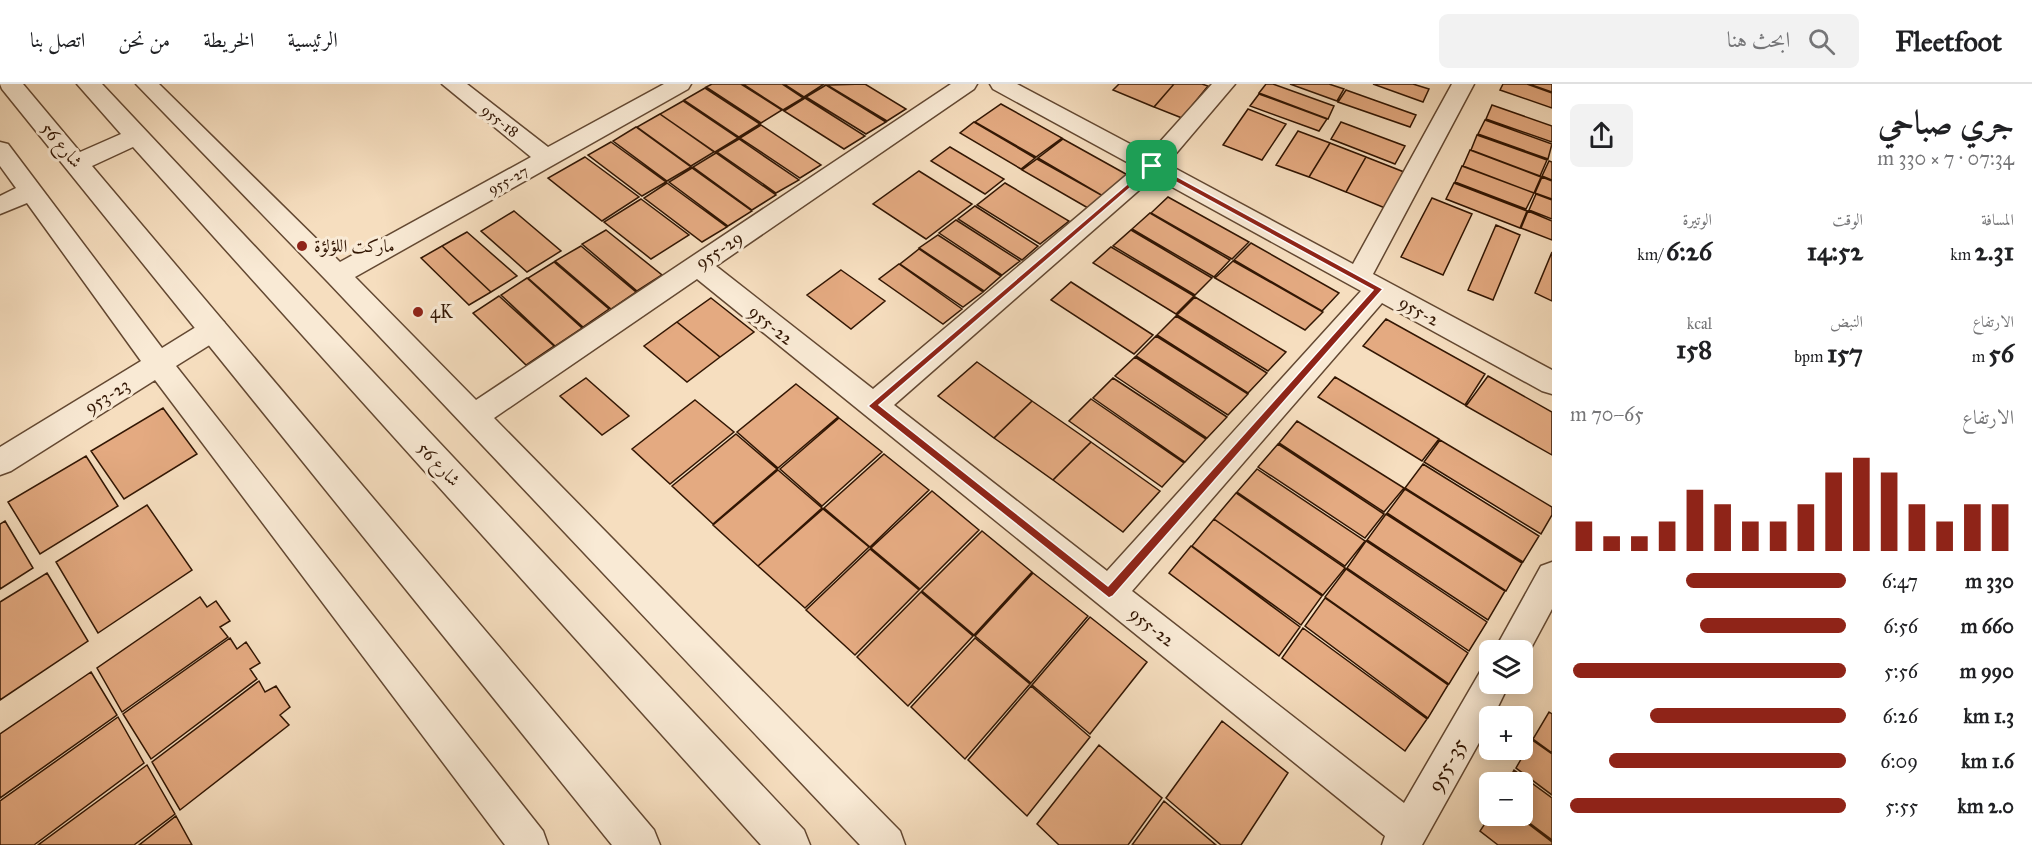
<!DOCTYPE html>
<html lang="ar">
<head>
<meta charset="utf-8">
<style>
  body { margin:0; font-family:"IM FELL Great Primer",Amiri,serif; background:#f2f2f2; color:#202124; direction:rtl; height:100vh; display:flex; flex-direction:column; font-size:22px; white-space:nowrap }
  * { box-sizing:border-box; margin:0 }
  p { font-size:20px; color:#757577 }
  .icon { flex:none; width:33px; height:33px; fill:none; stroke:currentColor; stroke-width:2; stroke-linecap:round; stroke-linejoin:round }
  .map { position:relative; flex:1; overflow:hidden; direction:ltr }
  .drawer { display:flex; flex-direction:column; background:#fff; width:480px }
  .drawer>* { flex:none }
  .tools { position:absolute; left:1479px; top:556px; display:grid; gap:12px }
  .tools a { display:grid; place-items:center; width:54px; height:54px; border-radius:9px; background:#fff; box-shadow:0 3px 15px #0003; font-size:30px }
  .pin { position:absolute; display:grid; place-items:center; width:51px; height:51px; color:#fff; margin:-26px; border-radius:12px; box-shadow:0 3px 9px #0006 }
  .round { display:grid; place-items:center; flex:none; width:63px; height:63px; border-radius:9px; background:#f2f2f2 }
  .summary { display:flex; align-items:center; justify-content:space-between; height:102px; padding:0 18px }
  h1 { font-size:33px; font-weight:800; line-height:45px }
  .figures { display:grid; grid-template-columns:repeat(3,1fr); gap:9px; height:102px; padding:6px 18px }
  .figures div { display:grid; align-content:center }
  .figures b { font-size:26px; font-weight:800 }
  .figures small { font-size:16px; font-weight:400 }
  .figures p { font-size:16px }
  .chart { height:168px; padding:12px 18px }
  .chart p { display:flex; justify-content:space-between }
  .chart svg { width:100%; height:108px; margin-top:6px; stroke:#8f2418; stroke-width:6 }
  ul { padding:0 18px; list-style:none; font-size:20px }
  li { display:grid; grid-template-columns:96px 72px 1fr; align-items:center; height:45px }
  li i { height:15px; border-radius:8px; background:#8f2418 }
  header { display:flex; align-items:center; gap:36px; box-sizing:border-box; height:84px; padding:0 30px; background:#fff; border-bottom:2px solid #e0e0e0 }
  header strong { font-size:28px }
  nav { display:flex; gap:33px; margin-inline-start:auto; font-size:21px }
  .search { width:420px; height:54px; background:#f2f2f2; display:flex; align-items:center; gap:15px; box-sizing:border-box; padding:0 21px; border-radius:9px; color:#757577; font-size:22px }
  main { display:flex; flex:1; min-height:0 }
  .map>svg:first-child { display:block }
  .building { fill:#e4aa81; stroke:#321603; stroke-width:1.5 }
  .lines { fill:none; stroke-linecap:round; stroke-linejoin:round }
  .minor-casing { stroke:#634832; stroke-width:3 }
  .tertiary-casing { stroke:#634832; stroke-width:3 }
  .minor { fill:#f9ead5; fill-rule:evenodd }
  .tertiary { fill:#f9ead5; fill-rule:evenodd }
  .route { fill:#8f2418; stroke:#fff; stroke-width:1.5; fill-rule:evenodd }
  .poi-dot { fill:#8f2418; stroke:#f9ead5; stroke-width:2 }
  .labels { text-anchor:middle; stroke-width:6; stroke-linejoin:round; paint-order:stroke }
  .far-street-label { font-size:15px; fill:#321603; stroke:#f9ead5 }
  .street-label { font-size:18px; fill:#321603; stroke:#f9ead5 }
  .poi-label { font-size:18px; fill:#321603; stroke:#f9ead5; text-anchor:start }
  .near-street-label { font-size:21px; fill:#321603; stroke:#f9ead5 }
</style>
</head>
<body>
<header>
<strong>Fleetfoot</strong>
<div class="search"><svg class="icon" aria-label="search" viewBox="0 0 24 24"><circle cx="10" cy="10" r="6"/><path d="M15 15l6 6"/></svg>ابحث هنا</div>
<nav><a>الرئيسية</a><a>الخريطة</a><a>من نحن</a><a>اتصل بنا</a></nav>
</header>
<main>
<section class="drawer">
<div class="summary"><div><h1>جري صباحي</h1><p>07:34 · 7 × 330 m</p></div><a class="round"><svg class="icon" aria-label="share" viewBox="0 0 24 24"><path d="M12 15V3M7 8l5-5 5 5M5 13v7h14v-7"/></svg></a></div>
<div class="figures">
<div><p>المسافة</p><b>2.31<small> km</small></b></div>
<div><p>الوقت</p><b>14:52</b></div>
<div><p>الوتيرة</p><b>6:26<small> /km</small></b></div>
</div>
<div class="figures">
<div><p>الارتفاع</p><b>56<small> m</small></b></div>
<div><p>النبض</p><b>157<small> bpm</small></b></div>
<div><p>kcal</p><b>158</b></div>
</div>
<div class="chart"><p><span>الارتفاع</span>65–70 m</p>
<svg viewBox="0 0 160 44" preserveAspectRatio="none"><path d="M5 44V32M15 44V38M25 44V38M35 44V32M45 44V19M55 44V25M65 44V32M75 44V32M85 44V25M95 44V12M105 44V6M115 44V12M125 44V25M135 44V32M145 44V25M155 44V25"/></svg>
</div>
<ul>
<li><b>330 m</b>6:47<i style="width:58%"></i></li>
<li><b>660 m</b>6:56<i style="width:53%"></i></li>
<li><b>990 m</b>5:56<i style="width:99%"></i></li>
<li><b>1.3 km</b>6:26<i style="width:71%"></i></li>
<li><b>1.6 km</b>6:09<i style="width:86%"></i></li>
<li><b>2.0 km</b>5:55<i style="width:100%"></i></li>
</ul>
</section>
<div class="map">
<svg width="1552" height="761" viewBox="0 0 1552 761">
  <rect width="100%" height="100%" fill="#f6debf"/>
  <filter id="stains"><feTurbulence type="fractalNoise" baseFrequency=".00333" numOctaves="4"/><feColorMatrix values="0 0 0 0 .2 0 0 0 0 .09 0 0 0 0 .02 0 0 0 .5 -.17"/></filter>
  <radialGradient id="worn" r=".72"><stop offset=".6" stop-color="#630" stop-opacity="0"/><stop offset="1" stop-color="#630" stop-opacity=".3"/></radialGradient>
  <path class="building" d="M712 0H741L782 26 761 39 706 3Z
    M743 0H782L803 14 783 26Z
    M784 0H824L804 13Z
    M865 0 906 25 887 37 827 1Z
    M1119 0H1174L1154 23 1113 6Z
    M1174 0H1202L1208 2 1182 34 1154 23Z
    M1266 0H1273L1334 22 1328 35 1259 9Z
    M1290 0H1329L1344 5 1337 17Z
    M1373 0H1413L1429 5 1423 18Z
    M1503 0H1527L1552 9V24L1500 6Z
    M1529 0H1552V8Z
    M826 1 886 38 866 50 806 13Z
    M705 4 760 40 739 53 684 16Z
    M1346 6 1416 31 1410 43 1338 18Z
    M1259 10 1327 35 1319 47 1250 22Z
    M805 14 865 52 844 65 784 27Z
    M683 17 738 54 715 68 660 30Z
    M1001 20 1062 54 1036 73 975 38Z
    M1492 21 1552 42V58L1486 35Z
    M1248 25 1286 40 1262 76 1223 61Z
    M660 30 714 68 691 82 637 43Z
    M1485 36 1552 60 1548 75 1478 50Z
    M974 38 1035 74 1021 85 960 49Z
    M1341 38 1405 62 1395 80 1331 55Z
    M761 41 821 81 800 94 740 54Z
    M636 43 691 83 667 97 613 57Z
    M1298 47 1330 59 1309 93 1276 81Z
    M1477 51 1547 76 1540 92 1471 66Z
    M739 55 799 96 776 109 717 68Z
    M1063 55 1133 94 1108 115 1038 74Z
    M611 58 666 98 642 112 588 71Z
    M1330 59 1366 73 1346 108 1309 93Z
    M950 63 1004 95 985 110 931 77Z
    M1470 66 1541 93 1534 109 1463 82Z
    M716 69 776 111 752 126 693 83Z
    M585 73 639 113 602 137 548 94Z
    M1366 73 1404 88 1385 124 1346 108Z
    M1037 75 1103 112 1088 124 1022 86Z
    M1549 77 1552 78V96L1542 92Z
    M1462 82 1534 109 1526 125 1455 98Z
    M692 84 752 127 728 142 669 98Z
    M919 87 972 120 926 155 873 120Z
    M1542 93 1552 97V115L1535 109Z
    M667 99 727 143 702 158 644 114Z
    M1005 99 1069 137 1040 160 977 121Z
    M1454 99 1527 127 1520 144 1446 115Z
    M1536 110 1552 116V135L1529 126Z
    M1168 113 1249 158 1232 175 1151 129Z
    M1432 114 1472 130 1443 191 1401 173Z
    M641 115 689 151 651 175 604 138Z
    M975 122 1038 162 1022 176 958 135Z
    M514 127 561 167 527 188 481 147Z
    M1528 127 1552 137V156L1521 144Z
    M1150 129 1230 176 1214 193 1132 145Z
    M956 136 1020 177 1002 191 939 149Z
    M1496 141 1520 151 1493 216 1468 206Z
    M606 146 662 191 637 207 582 160Z
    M1131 146 1212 194 1195 211 1113 162Z
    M467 148 517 192 491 208 442 162Z
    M938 151 1001 192 984 207 919 164Z
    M1251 159 1339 209 1322 227 1234 176Z
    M442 162 491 208 469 221 421 174Z
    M581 162 636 208 611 225 555 177Z
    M1111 163 1194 212 1176 230 1093 179Z
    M919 165 983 208 963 223 900 180Z
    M1552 168V217L1535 209Z
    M1233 177 1323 228 1305 246 1215 194Z
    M554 178 609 225 583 243 528 194Z
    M899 180 962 225 943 240 879 195Z
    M841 186 885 217 851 245 807 211Z
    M527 194 582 244 555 262 501 211Z
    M1071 198 1153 251 1134 270 1051 216Z
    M499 212 554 262 526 281 473 229Z
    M1195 213 1286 268 1268 287 1177 231Z
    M711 214 754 248 720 273 677 238Z
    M1176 232 1267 289 1248 309 1157 251Z
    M1386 235 1485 290 1465 321 1363 262Z
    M677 238 720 273 687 298 644 262Z
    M1156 252 1248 310 1228 331 1136 272Z
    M1135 273 1227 333 1207 354 1115 292Z
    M977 278 1032 317 994 354 938 312Z
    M1488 292 1552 328V371L1466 322Z
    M1335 293 1439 355 1422 377 1318 313Z
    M586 294 629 332 602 351 560 312Z
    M1113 294 1206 355 1185 378 1093 314Z
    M796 300 838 333 778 384 737 348Z
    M1091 315 1184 379 1162 403 1069 337Z
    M695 316 734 348 670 400 632 365Z
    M1032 317 1091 358 1053 396 994 354Z
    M163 324 197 370 124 415 91 367Z
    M839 334 882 368 822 422 780 385Z
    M1297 337 1404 404 1384 428 1279 359Z
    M736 350 777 385 713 440 672 402Z
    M1440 356 1552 423V431L1541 450 1424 378Z
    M1091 358 1160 407 1123 448 1053 396Z
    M1278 360 1384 430 1365 454 1258 383Z
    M884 370 929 406 870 463 824 424Z
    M86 372 118 422 40 470 8 418Z
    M1423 380 1539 452 1523 478 1405 404Z
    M1257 385 1365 457 1345 482 1237 408Z
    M778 386 822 424 758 482 713 441Z
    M1405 405 1522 479 1506 507 1387 429Z
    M932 407 979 446 920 505 871 464Z
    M1236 409 1345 484 1323 511 1214 435Z
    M147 421 192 486 98 549 56 478Z
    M823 425 869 463 805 524 758 482Z
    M1386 430 1505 507 1488 536 1367 456Z
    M1214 435 1322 512 1301 541 1192 462Z
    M5 437 33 484 0 505V440Z
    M982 447 1032 488 974 551 922 507Z
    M1366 457 1487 538 1469 567 1347 484Z
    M1191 462 1300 543 1279 572 1169 489Z
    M870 465 919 506 855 571 806 526Z
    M1346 485 1468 569 1449 600 1325 513Z
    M47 489 88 557 0 616V518Z
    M1033 489 1088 532 1031 599 975 552Z
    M921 508 973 552 908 622 857 573Z
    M200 513 207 523 216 517 230 537 220 543 228 553 122 628 97 584Z
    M1325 514 1448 601 1428 634 1305 542Z
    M1090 533 1147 578 1090 650 1032 601Z
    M1303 544 1427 635 1405 667 1282 574Z
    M230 554 237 565 246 558 260 579 250 585 257 595 151 675 123 630Z
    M975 554 1030 600 965 675 911 623Z
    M91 588 117 631 0 714V650Z
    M259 597 265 608 276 602 290 623 280 631 289 641 180 726 152 678Z
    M1031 602 1090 653 1027 732 968 676Z
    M1549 628 1552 630V669L1533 655Z
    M118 633 144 679 34 761H0V717Z
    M1222 637 1288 689 1241 761H1221L1166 714Z
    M1532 656 1552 670V711L1516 684Z
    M1099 661 1162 714 1128 761H1059L1037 740Z
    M147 681 175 730 134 761H38Z
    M1514 686 1552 714V756L1520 732H1522V699H1507Z
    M1164 717 1216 761H1132Z
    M176 732 192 761H139Z
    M1490 732H1518L1552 758V761H1498L1480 747Z"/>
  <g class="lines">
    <defs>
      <path id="minor" d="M136 0H159L340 178 531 73 442 0H467L548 63 664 0H691L688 5 355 193 476 316 951 0H977L974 5 716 182 873 305 1136 83 993 5 990 0H1017L1149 70 1212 0H1235L1167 80 1353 180 1452 0H1474L1373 190 1552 286V310L1542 307 1382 219 1132 507 1404 719 1480 588 1490 584V600H1509L1493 633H1490V639L1422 761H1382L1385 752 697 195 494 334 900 747 905 761H860L328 198ZM1154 93 1361 207 1107 487 894 321Z
        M0 58 8 60 162 264 204 238 214 235 224 238 227 245 224 252 176 282 543 747 548 761H505L155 296 11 387 0 391V363L141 277 27 119 0 130V112L16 104 0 82Z
        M1552 478V525L1523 579 1522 567H1494L1541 482Z"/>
      <path id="tertiary" d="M0 0H23L80 68 121 50 77 0H102L804 746 810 761H761L133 63 92 82 654 746 660 761H612L2 5Z"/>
    </defs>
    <use href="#minor" class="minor-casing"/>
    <use href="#tertiary" class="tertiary-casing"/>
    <use href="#minor" class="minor"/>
    <use href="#tertiary" class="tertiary"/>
  </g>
  <path class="route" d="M1152 79 1383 205 1113 512 1109 514 868 322ZM1152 85 1373 206 1108 502 879 321Z"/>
  <g class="poi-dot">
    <circle cx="302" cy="162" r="6"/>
    <circle cx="418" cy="228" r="6"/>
  </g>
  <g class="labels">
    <g class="far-street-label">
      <text transform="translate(500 37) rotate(38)" y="5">955-18</text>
      <text transform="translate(508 96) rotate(-29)" y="5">955-27</text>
    </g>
    <g class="street-label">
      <text transform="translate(62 61) rotate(50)" y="6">شارع 56</text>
      <text transform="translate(719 166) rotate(-34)" y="6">955-29</text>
      <text transform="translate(1419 227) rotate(29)" y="6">955-2</text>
      <text transform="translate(771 241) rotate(39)" y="6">955-22</text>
      <text transform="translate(107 312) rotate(-32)" y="6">953-23</text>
      <text transform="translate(439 380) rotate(47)" y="6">شارع 56</text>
      <text transform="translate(1152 543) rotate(38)" y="6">955-22</text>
    </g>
    <g class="poi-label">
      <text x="314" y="168">ماركت اللؤلؤة</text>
      <text x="430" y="234">4K</text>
    </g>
    <g class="near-street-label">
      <text transform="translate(1447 681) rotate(-61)" y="7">955-35</text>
    </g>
  </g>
  <rect width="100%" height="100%" filter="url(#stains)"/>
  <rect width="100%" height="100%" fill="url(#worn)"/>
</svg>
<div class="tools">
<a><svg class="icon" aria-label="layers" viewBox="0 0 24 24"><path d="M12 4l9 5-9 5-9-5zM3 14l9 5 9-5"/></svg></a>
<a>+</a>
<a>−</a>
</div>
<div class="pin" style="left:1152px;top:82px;background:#1e9e55"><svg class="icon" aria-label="arrive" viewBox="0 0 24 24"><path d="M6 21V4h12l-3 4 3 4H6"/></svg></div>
</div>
</main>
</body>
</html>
